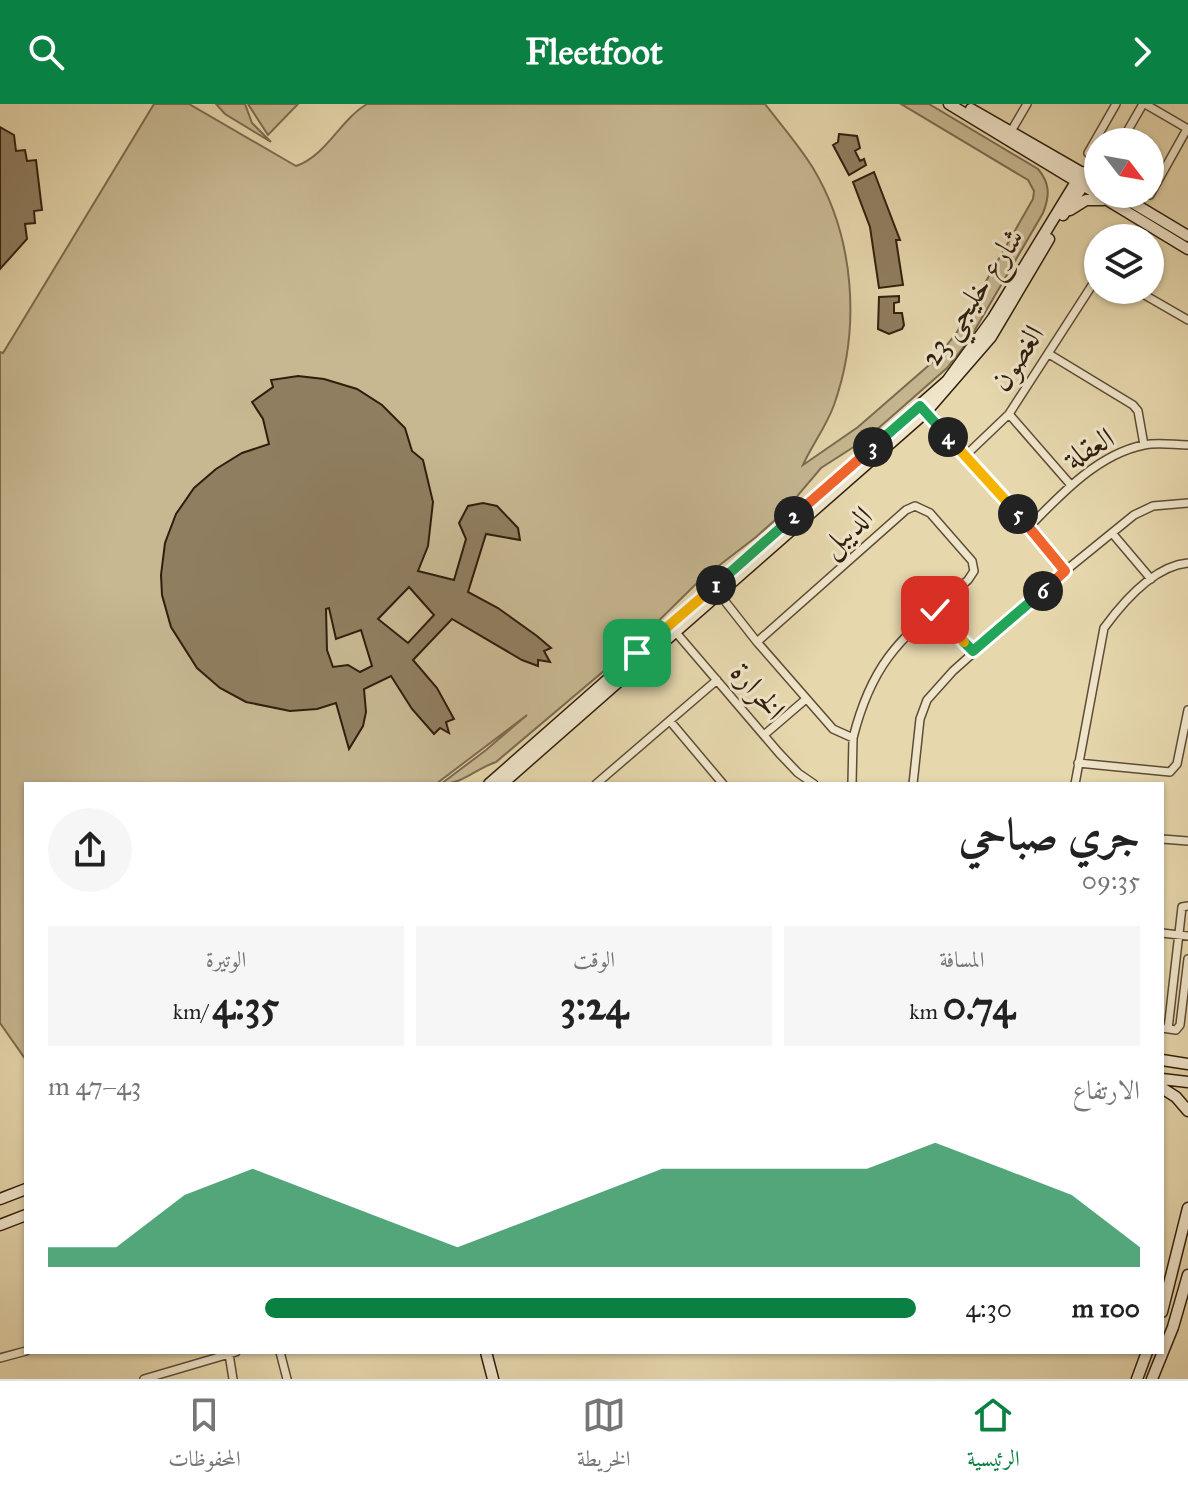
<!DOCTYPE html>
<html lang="ar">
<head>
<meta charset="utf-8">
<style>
  body { margin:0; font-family:"IM FELL Great Primer",Amiri,serif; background:#f6f6f6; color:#222; direction:rtl; height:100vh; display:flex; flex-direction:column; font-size:30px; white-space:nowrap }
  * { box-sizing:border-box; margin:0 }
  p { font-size:26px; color:#767676 }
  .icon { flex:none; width:44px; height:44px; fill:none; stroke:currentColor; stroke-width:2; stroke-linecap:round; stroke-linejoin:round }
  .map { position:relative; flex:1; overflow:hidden; direction:ltr }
  .panel { position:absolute; left:24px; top:678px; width:1140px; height:572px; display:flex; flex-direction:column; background:#fff; border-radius:0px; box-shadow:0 2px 6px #0004; direction:rtl }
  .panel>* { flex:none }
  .needle { width:52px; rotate:121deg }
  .fabs { position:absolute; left:1084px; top:24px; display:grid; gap:16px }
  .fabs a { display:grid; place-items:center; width:80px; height:80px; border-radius:50%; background:#fff; box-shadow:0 2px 6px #0004; font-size:40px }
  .pin { position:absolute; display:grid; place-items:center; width:68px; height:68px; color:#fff; margin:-34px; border-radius:16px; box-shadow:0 4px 12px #0006 }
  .km { position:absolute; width:40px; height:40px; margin:-20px; border-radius:50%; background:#222; color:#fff; font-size:22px; line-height:40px; text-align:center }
  .round { display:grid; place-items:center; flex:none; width:84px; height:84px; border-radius:42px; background:#f6f6f6 }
  .summary { display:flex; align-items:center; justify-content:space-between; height:136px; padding:0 24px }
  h1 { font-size:44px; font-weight:800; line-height:60px }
  .stats { display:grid; grid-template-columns:repeat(3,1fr); gap:12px; height:136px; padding:8px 24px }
  .stats div { display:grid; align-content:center; border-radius:0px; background:#f6f6f6; text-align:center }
  .stats b { font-size:40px; font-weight:800 }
  .stats small { font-size:22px; font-weight:400 }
  .stats p { font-size:22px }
  .chart { height:224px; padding:16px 24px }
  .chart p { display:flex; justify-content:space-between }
  .chart svg { width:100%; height:144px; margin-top:8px; fill:#0b8043; opacity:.7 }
  ul { padding:0 24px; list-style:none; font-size:26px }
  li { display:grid; grid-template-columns:128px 96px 1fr; align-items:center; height:60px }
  li i { height:20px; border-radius:10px; background:#0b8043 }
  header { display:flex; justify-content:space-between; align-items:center; height:104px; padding:0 24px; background:#0b8043; color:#fff; font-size:36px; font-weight:800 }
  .dock { display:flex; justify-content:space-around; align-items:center; height:112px; border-top:2px solid #e0e0e0; background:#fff; font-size:22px; color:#767676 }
  .dock a { display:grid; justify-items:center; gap:4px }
  .dock .active { color:#0b8043 }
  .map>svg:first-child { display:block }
  .green { fill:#c7b892; stroke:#7c6b50; stroke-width:2 }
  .building { fill:#8f7e60; stroke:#301e0d; stroke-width:2; fill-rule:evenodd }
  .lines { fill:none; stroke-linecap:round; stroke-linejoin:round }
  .street-casing { stroke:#5e4c35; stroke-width:10 }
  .secondary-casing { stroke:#301e0d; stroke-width:13 }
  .street { stroke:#efe5ca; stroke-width:7 }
  .secondary { stroke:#efe5ca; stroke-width:10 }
  .split-1-casing { stroke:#fff; stroke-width:16 }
  .split-2-casing { stroke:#fff; stroke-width:16 }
  .split-3-casing { stroke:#fff; stroke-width:16 }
  .split-4-casing { stroke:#fff; stroke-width:16 }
  .split-5-casing { stroke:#fff; stroke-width:16 }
  .split-6-casing { stroke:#fff; stroke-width:16 }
  .split-7-casing { stroke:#fff; stroke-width:16 }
  .split-8-casing { stroke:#fff; stroke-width:16 }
  .split-1 { stroke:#f5b400; stroke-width:10 }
  .split-2 { stroke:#22a559; stroke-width:10 }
  .split-3 { stroke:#f0652b; stroke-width:10 }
  .split-4 { stroke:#22a559; stroke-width:10 }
  .split-5 { stroke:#f5b400; stroke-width:10 }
  .split-6 { stroke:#f0652b; stroke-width:10 }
  .split-7 { stroke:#22a559; stroke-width:10 }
  .split-8 { stroke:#f5b400; stroke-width:10 }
  .labels { text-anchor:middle; stroke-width:6; stroke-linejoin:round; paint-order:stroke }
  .street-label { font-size:30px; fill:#301e0d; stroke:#efe5ca }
</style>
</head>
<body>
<header><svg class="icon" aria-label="forward" viewBox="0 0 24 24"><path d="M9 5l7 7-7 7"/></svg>Fleetfoot<svg class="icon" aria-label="search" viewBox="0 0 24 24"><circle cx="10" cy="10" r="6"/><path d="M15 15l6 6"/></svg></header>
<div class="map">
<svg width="1188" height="1275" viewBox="0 0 1188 1275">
  <rect width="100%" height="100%" fill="#e6d7ad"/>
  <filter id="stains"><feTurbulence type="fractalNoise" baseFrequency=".0025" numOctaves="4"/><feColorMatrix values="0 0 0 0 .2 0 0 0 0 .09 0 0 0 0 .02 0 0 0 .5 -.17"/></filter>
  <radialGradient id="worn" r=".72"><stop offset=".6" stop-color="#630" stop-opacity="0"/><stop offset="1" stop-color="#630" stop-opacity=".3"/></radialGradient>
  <path class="green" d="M154 0H189L296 62C326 52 340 16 367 0H765C781 21 799 41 813 64 855 134 861 225 834 301 826 323 812 341 803 361L858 323 936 255 957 228 1033 95 1034 87 1028 76 901 0H929L1038 65C1050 79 1050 92 1043 109L969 236 947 264 866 335 821 364 782 410 756 433 699 477 631 544 496 658C475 665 463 680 441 680L486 646 527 611 436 680H26V956L0 919V248L3 249 14 231Z
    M216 0H245L252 19 271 38 225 10Z
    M248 0H298L268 31Z"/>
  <path class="building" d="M0 23 14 31 16 47 25 46 27 57 36 56 42 106 34 107 35 119 25 120 27 135 0 165Z
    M839 30 857 32 860 44 855 47 860 57 864 55 866 61 849 71 833 41 838 38Z
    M874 68 900 136H896L903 181 879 184 870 123 853 78Z
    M899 192V198L894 199V209H902L904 221 902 225 889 230 878 225 879 193Z
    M298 272 324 275 357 285 382 301 405 324 412 347 423 356 433 398 428 442 418 467 454 476 466 435 459 419 468 402 483 399 497 402 518 424 520 436 486 430 468 488 498 504 537 532 551 544 544 547 550 558 538 556V562L522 556 452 515 413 556 437 584 454 615 446 618 449 629 440 624 434 630 412 605 391 572 364 585 366 608 363 622 349 645 336 599 317 605 290 607 246 598 220 584 197 564 171 523 162 491 161 471 165 439 176 410 194 384 216 365 242 349 269 340 263 315 252 298 273 283 271 276ZM409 483 434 511 408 539 378 515ZM329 504 336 535 361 526 372 562 360 568 348 561 333 563 327 546 326 505Z"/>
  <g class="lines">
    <defs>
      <path id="street" d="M1145 0 1188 25
        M1010 29 1027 0
        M1121 38 1143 0
        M1098 58 1088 49 1116 0
        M1150 91 1187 25
        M1136 186 1188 216
        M1049 250 1133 301 1138 307 1144 341
        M925 306 1065 467
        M1009 310 1070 380
        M965 352 1009 310 1098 172
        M915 402 930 409 972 457 974 467 968 476C907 531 874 550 853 634L833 625 757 538 906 406Z
        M1029 423C1060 391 1098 350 1144 341 1158 338 1174 341 1188 341
        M1112 429 1151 475
        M724 496 757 538
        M935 506 973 547
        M673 525 779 649 798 669 814 680
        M670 617 723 680
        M764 631 806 595
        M1078 659 1170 668 1177 660 1188 606
        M596 680 717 576
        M852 680 853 634
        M913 680 920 615 927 596 953 567 1065 467 1134 411 1153 402 1188 399
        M1075 680 1104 524C1123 498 1154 462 1188 459
        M1162 735 1188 737
        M1162 829 1188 832
        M1162 924 1176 926 1180 921 1188 855
        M1168 925 1182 803 1188 802
        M280 1248 287 1275
        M229 1250 233 1275
        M0 1254 26 1247
        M144 1275 236 1248"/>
      <path id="secondary" d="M949 0 1188 145
        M971 5 1098 78
        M1118 90 1188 132
        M1070 106 1086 96H1103
        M1063 111 1089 73
        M489 680 947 277 993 214 1082 68
        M502 680 926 308 991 233 1049 135
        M1162 956 1188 960
        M1162 975 1188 978
        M1162 984 1176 993 1188 1007
        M0 1095 26 1085
        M0 1121 26 1111
        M1162 1208 1188 1104
        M486 1248 493 1275
        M1137 1275 1147 1248
        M1152 1275 1173 1223 1188 1171"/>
    </defs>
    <use href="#street" class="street-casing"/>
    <use href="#secondary" class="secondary-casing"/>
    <use href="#street" class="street"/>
    <use href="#secondary" class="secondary"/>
  </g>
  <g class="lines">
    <defs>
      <path id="split-1" d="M637 549 716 481"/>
      <path id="split-2" d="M716 481 794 412"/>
      <path id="split-3" d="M794 412 873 343"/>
      <path id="split-4" d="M873 343 920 302 948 333"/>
      <path id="split-5" d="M948 333 1018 410"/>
      <path id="split-6" d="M1018 410 1065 467 1043 487"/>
      <path id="split-7" d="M964 538 973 547 1043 487"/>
      <path id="split-8" d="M935 506 964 538"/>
    </defs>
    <use href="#split-1" class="split-1-casing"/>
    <use href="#split-2" class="split-2-casing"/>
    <use href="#split-3" class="split-3-casing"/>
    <use href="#split-4" class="split-4-casing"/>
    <use href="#split-5" class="split-5-casing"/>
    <use href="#split-6" class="split-6-casing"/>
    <use href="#split-7" class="split-7-casing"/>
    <use href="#split-8" class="split-8-casing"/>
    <use href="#split-1" class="split-1"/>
    <use href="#split-2" class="split-2"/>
    <use href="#split-3" class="split-3"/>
    <use href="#split-4" class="split-4"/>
    <use href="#split-5" class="split-5"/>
    <use href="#split-6" class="split-6"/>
    <use href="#split-7" class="split-7"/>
    <use href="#split-8" class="split-8"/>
  </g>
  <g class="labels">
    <g class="street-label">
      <text transform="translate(972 193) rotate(-56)" y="10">شارع خليجي 23</text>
      <text transform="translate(1017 254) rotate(-57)" y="10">الغصون</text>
      <text transform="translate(1089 344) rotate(-30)" y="10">العقلة</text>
      <text transform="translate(846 427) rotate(-42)" y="10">الديبل</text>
      <text transform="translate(758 587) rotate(49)" y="10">الخرارة</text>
    </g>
  </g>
  <rect width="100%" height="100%" filter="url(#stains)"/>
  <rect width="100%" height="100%" fill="url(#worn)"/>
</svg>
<div class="fabs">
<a><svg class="needle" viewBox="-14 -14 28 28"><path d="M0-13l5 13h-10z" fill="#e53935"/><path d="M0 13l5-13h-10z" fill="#767676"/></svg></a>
<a><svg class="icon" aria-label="layers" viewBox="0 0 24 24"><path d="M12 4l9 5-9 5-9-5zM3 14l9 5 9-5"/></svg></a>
</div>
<div class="pin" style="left:637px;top:549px;background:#1e9e55"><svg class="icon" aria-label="arrive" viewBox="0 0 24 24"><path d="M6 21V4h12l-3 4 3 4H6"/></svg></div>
<div class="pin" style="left:935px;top:506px;background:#d93025"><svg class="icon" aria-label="check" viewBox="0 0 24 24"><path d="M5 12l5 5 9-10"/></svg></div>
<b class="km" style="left:716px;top:481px">1</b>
<b class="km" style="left:794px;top:412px">2</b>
<b class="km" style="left:873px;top:343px">3</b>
<b class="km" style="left:948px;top:333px">4</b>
<b class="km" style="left:1018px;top:410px">5</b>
<b class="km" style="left:1043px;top:487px">6</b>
<section class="panel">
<div class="summary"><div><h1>جري صباحي</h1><p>09:35</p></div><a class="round"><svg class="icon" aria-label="share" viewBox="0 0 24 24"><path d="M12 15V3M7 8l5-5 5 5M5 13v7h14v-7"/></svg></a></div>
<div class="stats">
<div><p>المسافة</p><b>0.74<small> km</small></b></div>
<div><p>الوقت</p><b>3:24</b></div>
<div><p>الوتيرة</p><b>4:35<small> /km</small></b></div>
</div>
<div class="chart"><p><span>الارتفاع</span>43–47 m</p>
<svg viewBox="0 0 160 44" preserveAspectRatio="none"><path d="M0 44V38L10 38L20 22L30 14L40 22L50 30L60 38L70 30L80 22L90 14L100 14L110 14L120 14L130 6L140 14L150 22L160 38V44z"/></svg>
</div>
<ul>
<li><b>100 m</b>4:30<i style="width:75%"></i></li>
</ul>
</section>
</div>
<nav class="dock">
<a class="active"><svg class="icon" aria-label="home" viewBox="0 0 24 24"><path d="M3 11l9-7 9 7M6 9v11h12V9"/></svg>الرئيسية</a>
<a><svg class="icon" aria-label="map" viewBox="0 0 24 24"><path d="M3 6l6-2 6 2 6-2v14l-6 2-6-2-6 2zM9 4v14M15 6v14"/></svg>الخريطة</a>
<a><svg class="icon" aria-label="saved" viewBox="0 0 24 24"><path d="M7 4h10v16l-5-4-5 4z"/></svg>المحفوظات</a>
</nav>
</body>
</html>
